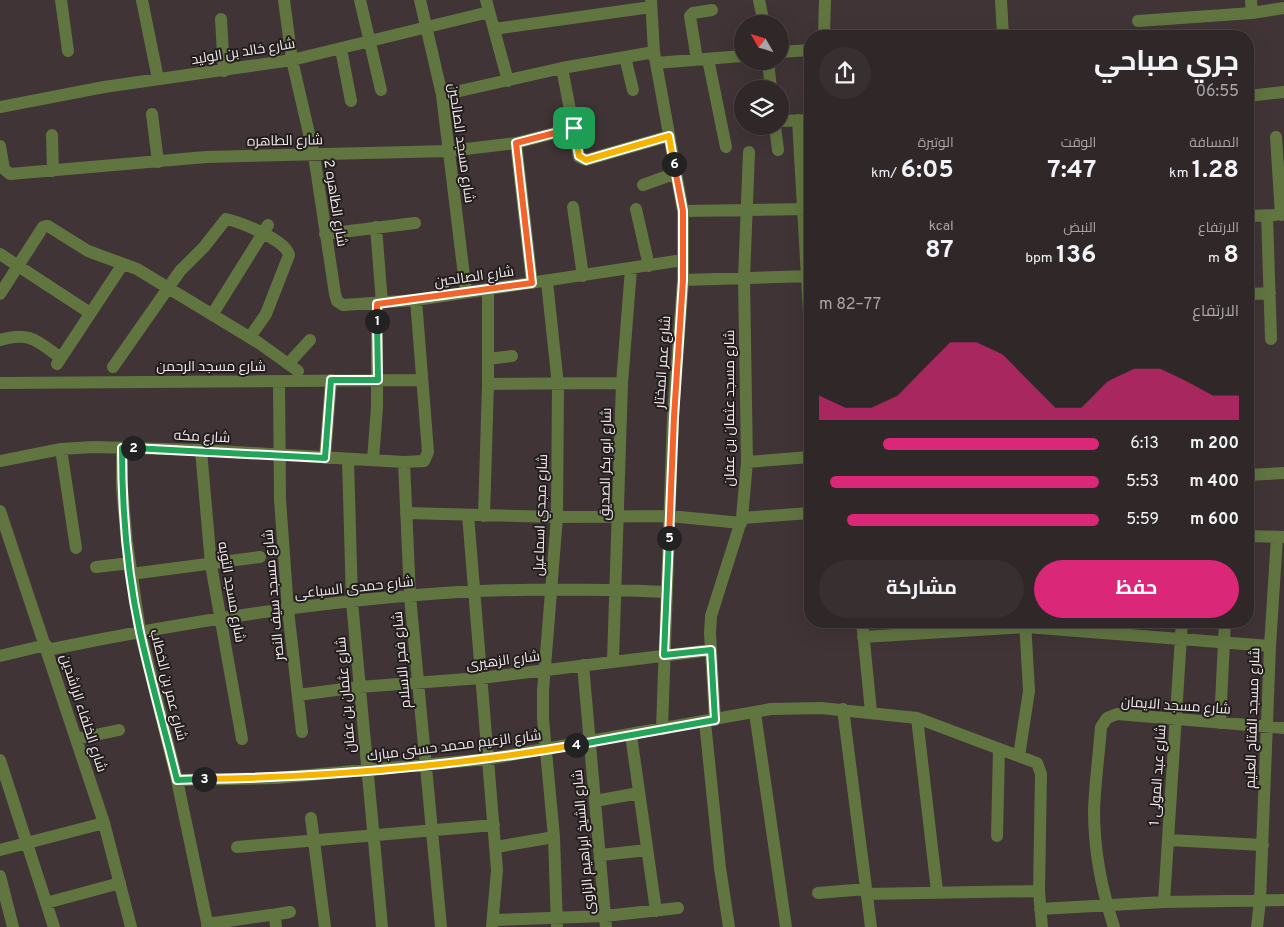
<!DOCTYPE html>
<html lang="ar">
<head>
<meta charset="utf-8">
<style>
  body { margin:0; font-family:Overpass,Cairo,sans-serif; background:#382f30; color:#f1f3f6; direction:rtl; height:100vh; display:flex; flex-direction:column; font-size:19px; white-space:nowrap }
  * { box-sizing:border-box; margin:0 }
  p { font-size:16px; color:#a8a5a8 }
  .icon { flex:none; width:28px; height:28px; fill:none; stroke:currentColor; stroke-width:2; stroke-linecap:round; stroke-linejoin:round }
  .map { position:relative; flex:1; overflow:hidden; direction:ltr }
  .side { position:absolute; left:804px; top:30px; width:450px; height:598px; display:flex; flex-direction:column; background:#302728; border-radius:20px; box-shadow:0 5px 20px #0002,0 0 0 1px #4b4445; direction:rtl }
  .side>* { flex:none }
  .needle { width:32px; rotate:309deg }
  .buttons { position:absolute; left:734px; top:15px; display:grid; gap:10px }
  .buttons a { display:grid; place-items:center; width:55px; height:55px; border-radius:50%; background:#302728; box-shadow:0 5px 20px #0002,0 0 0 1px #4b4445; font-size:25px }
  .pin { position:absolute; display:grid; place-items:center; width:42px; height:42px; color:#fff; margin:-21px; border-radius:10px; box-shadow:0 2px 8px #0006 }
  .km { position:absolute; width:25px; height:25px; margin:-12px; border-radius:50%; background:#222; color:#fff; font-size:14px; line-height:25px; text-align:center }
  .round { display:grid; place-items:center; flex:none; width:52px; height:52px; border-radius:26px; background:#382f30 }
  .overview { display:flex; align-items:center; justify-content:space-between; height:85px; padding:0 15px }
  h1 { font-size:28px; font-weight:700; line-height:38px }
  .metrics { display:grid; grid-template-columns:repeat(3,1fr); gap:8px; height:85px; padding:5px 15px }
  .metrics div { display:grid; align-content:center }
  .metrics b { font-size:25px; font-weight:700 }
  .metrics small { font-size:14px; font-weight:400 }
  .metrics p { font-size:14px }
  .chart { height:140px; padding:10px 15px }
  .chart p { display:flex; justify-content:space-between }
  .chart svg { width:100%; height:90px; margin-top:5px; fill:#db2777; opacity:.7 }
  .primary-button { display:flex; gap:10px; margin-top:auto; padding:10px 15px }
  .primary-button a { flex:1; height:58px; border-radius:30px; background:#db2777; color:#fff; font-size:20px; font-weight:700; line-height:58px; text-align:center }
  .primary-button a+a { background:#382f30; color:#f1f3f6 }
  ul { padding:0 15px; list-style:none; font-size:16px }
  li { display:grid; grid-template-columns:80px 60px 1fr; align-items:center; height:38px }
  li i { height:12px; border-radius:6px; background:#db2777 }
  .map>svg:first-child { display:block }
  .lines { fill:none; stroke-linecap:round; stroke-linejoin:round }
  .minor { stroke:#617541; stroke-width:12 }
  .split-1-casing { stroke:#fff; stroke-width:10 }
  .split-2-casing { stroke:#fff; stroke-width:10 }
  .split-3-casing { stroke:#fff; stroke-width:10 }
  .split-4-casing { stroke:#fff; stroke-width:10 }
  .split-5-casing { stroke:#fff; stroke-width:10 }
  .split-6-casing { stroke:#fff; stroke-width:10 }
  .split-7-casing { stroke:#fff; stroke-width:10 }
  .split-1 { stroke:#f0652b; stroke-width:6 }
  .split-2 { stroke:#22a559; stroke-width:6 }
  .split-3 { stroke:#22a559; stroke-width:6 }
  .split-4 { stroke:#f5b400; stroke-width:6 }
  .split-5 { stroke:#22a559; stroke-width:6 }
  .split-6 { stroke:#f0652b; stroke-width:6 }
  .split-7 { stroke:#f5b400; stroke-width:6 }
  .labels { text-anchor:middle; stroke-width:4; stroke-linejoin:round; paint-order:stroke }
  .street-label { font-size:14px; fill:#f2ebec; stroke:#231d1e }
</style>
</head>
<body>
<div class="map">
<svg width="1284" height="927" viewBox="0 0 1284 927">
  <rect width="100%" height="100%" fill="#403436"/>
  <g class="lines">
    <path class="minor" d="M61 0 68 51
      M142 0 158 79
      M284 0 292 60 314 155 335 294 337 301 343 305 416 300 683 260
      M360 0 381 90
      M420 0 442 95 466 292
      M486 0 508 81
      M651 0 654 52 683 211V280L673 417 662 729
      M759 0 764 24
      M1001 0 1003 36
      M1251 0 1252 13
      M221 19 224 71
      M1138 21 1252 13 1284 8
      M494 29 651 7
      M824 36 825 0
      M987 36 1003 35
      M341 49 351 101
      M780 52 810 50
      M625 57 633 90
      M708 59 726 147
      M697 60 690 16 693 13 712 10
      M768 61 771 89
      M656 63 742 56
      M562 68 579 157 586 160 669 136
      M442 95 562 68 654 52
      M1248 96 1284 92
      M0 107 104 87 292 60 489 12
      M152 114 158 162
      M798 120 810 330
      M780 121 810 120
      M775 126 778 150
      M52 135 53 171
      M1276 137 1281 215
      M516 143 532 283
      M0 146 4 169 10 174 206 157 449 151 516 143 574 128
      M643 185 676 173
      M573 207 583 276
      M636 209 649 266
      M683 211 810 209
      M1248 216 1275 215
      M1267 216 1271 339
      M376 227 382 303
      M325 234 415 223
      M0 254 90 313
      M683 280 810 276
      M547 282 558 385 557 517 543 691V719L554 837 557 927
      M0 294 43 227 48 226 88 251 137 269 259 343 298 371
      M1248 294 1270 293
      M212 315 268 225
      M0 340C30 331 37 341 61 358
      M488 359 512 356
      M57 364 123 264
      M288 364 310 340
      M113 367 180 271 204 247 226 219C240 222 286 240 289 255L266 314 250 337
      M279 381 280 499 288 610 302 732
      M0 383 422 380
      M488 384 622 383
      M122 448V488L127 543 140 631 177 780 208 927
      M61 449 76 548
      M201 450 211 565 242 739
      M325 458 331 380
      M348 459 352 602 382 927
      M373 460 377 407V304
      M0 461 61 449 94 447 201 450 404 462 424 461 428 452 416 300
      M404 462 410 596 441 927
      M747 462 810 457
      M1248 475 1284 473
      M0 511 104 823 131 927
      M406 513 557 517 670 516 741 523
      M468 515 497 870 492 927
      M484 516 488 384V289
      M742 518 810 513
      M1248 536 1284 537
      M96 567 130 563
      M131 574 260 557
      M862 621 871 712
      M863 637 1026 627 1270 646
      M47 650C178 623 310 602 443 593 518 588 592 589 666 592
      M0 656 46 645
      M613 661 622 383 631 269
      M583 665 606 927
      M298 695 359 687 481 678 711 650
      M843 709 871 927
      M755 713 786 927
      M917 718 937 891
      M715 720 710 633 711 616 742 518 747 462 744 278 749 152
      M705 722 720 868 729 927
      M1220 723 1225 621
      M631 735 656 911
      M76 739 119 730
      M1019 756 1029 691 1025 621
      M0 760 54 927
      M177 780 276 778 488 759 771 709 821 708 917 718 1037 763 1041 774 1039 891 1042 927
      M595 801 639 793
      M311 818 325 927
      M997 836 999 749
      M1168 840 1263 845
      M237 847 494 825
      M496 847 554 837
      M0 850 104 823
      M601 855 647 850
      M0 876 13 927
      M818 893 866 889
      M866 894 1039 891
      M1164 902 1182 621
      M46 903 120 883
      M1040 909 1164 902 1284 900
      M272 915 290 912
      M493 920 605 916 678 908
      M207 924 270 915 275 917 276 927
      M1114 927C1102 891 1094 849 1094 810 1095 783 1099 754 1101 727L1107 718 1117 714 1284 728
      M1257 927 1260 901 1270 646 1277 537"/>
  </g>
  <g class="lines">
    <defs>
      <path id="split-1" d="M377 321V304L532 283 516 143 574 128"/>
      <path id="split-2" d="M133 448 325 458 331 380H378L377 321"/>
      <path id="split-3" d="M133 448H122C122 509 127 572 140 632 151 682 165 731 177 780L204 779"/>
      <path id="split-4" d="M204 779C328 777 453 766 576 745"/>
      <path id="split-5" d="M576 745 715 720 711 650 664 655 669 538"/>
      <path id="split-6" d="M669 538 674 417 683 280V211L674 164"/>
      <path id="split-7" d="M574 128 579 156 586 160 669 136 674 164"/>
    </defs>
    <use href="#split-1" class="split-1-casing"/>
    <use href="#split-2" class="split-2-casing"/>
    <use href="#split-3" class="split-3-casing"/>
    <use href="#split-4" class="split-4-casing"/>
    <use href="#split-5" class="split-5-casing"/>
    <use href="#split-6" class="split-6-casing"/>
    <use href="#split-7" class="split-7-casing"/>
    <use href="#split-1" class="split-1"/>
    <use href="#split-2" class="split-2"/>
    <use href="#split-3" class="split-3"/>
    <use href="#split-4" class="split-4"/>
    <use href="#split-5" class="split-5"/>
    <use href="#split-6" class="split-6"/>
    <use href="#split-7" class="split-7"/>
  </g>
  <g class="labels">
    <g class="street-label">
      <text transform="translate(243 51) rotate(-9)" y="5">شارع خالد بن الوليد</text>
      <text transform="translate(285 140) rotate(-1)" y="5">شارع الطاهره</text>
      <text transform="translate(462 143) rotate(82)" y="5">شارع مسجد الصالحين</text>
      <text transform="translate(336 203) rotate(81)" y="5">شارع الطاهره 2</text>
      <text transform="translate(474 276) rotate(-8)" y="5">شارع الصالحين</text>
      <text transform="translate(662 362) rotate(-86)" y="5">شارع عمر المختار</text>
      <text x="211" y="371">شارع مسجد الرحمن</text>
      <text transform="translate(729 408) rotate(-90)" y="5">شارع مسجد عثمان بن عفان</text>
      <text transform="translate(202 436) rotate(3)" y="5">شارع مكه</text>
      <text transform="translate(605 464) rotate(-89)" y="5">شارع ابو بكر الصديق</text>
      <text transform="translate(540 515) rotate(-88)" y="5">شارع مجدي اسماعيل</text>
      <text transform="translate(354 587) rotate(-6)" y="5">شارع حمدى السباعى</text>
      <text transform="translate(232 592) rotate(80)" y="5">شارع مسجد التوبه</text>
      <text transform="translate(273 595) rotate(-95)" y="5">شارع مسجد سيف النصر</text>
      <text transform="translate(401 660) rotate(-95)" y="5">شارع فجر الاسلام</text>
      <text transform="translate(503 660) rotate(-7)" y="5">شارع الزهيرى</text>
      <text transform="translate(169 685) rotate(76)" y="5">شارع عمر بن الخطاب</text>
      <text transform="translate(345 695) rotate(-95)" y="5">شارع عثمان بن عفان</text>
      <text transform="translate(1176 705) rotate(4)" y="5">شارع مسجد الايمان</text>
      <text transform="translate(84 713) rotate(72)" y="5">شارع الخلفاء الراشدين</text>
      <text transform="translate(1252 718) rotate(-88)" y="5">شارع مسجد الفتاح العليم</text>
      <text transform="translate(454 745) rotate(-7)" y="5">شارع الزعيم محمد حسنى مبارك</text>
      <text transform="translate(1157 775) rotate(-86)" y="5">شارع عبد المولى 1</text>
      <text transform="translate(583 842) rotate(-95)" y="5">شارع الشيخ ابراهيم الزاوى</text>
    </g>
  </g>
</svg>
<div class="buttons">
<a><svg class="needle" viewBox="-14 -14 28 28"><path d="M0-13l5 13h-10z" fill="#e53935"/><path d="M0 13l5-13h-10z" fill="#a8a5a8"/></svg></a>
<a><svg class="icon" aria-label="layers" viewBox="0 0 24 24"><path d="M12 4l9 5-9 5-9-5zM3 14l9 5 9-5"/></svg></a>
</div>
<div class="pin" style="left:574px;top:128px;background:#1e9e55"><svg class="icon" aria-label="arrive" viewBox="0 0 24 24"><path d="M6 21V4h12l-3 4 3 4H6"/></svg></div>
<b class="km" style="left:377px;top:321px">1</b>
<b class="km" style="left:133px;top:448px">2</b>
<b class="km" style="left:204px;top:779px">3</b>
<b class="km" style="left:576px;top:745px">4</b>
<b class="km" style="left:669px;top:538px">5</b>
<b class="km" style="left:674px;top:164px">6</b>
<section class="side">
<div class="overview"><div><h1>جري صباحي</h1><p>06:55</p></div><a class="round"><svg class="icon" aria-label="share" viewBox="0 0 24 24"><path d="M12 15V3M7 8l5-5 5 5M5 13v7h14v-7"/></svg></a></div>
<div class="metrics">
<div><p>المسافة</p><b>1.28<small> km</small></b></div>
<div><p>الوقت</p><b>7:47</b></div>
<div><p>الوتيرة</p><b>6:05<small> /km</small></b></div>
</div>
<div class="metrics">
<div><p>الارتفاع</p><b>8<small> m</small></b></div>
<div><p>النبض</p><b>136<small> bpm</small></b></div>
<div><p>kcal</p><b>87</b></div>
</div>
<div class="chart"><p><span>الارتفاع</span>77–82 m</p>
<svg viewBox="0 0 160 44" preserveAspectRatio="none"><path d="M0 44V32L10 38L20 38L30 32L40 19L50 6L60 6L70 12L80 25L90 38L100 38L110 25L120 19L130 19L140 25L150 32L160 32V44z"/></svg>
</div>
<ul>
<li><b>200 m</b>6:13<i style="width:77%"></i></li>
<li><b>400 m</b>5:53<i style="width:96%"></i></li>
<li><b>600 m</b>5:59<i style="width:90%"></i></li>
</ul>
<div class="primary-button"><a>حفظ</a><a>مشاركة</a></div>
</section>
</div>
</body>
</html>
